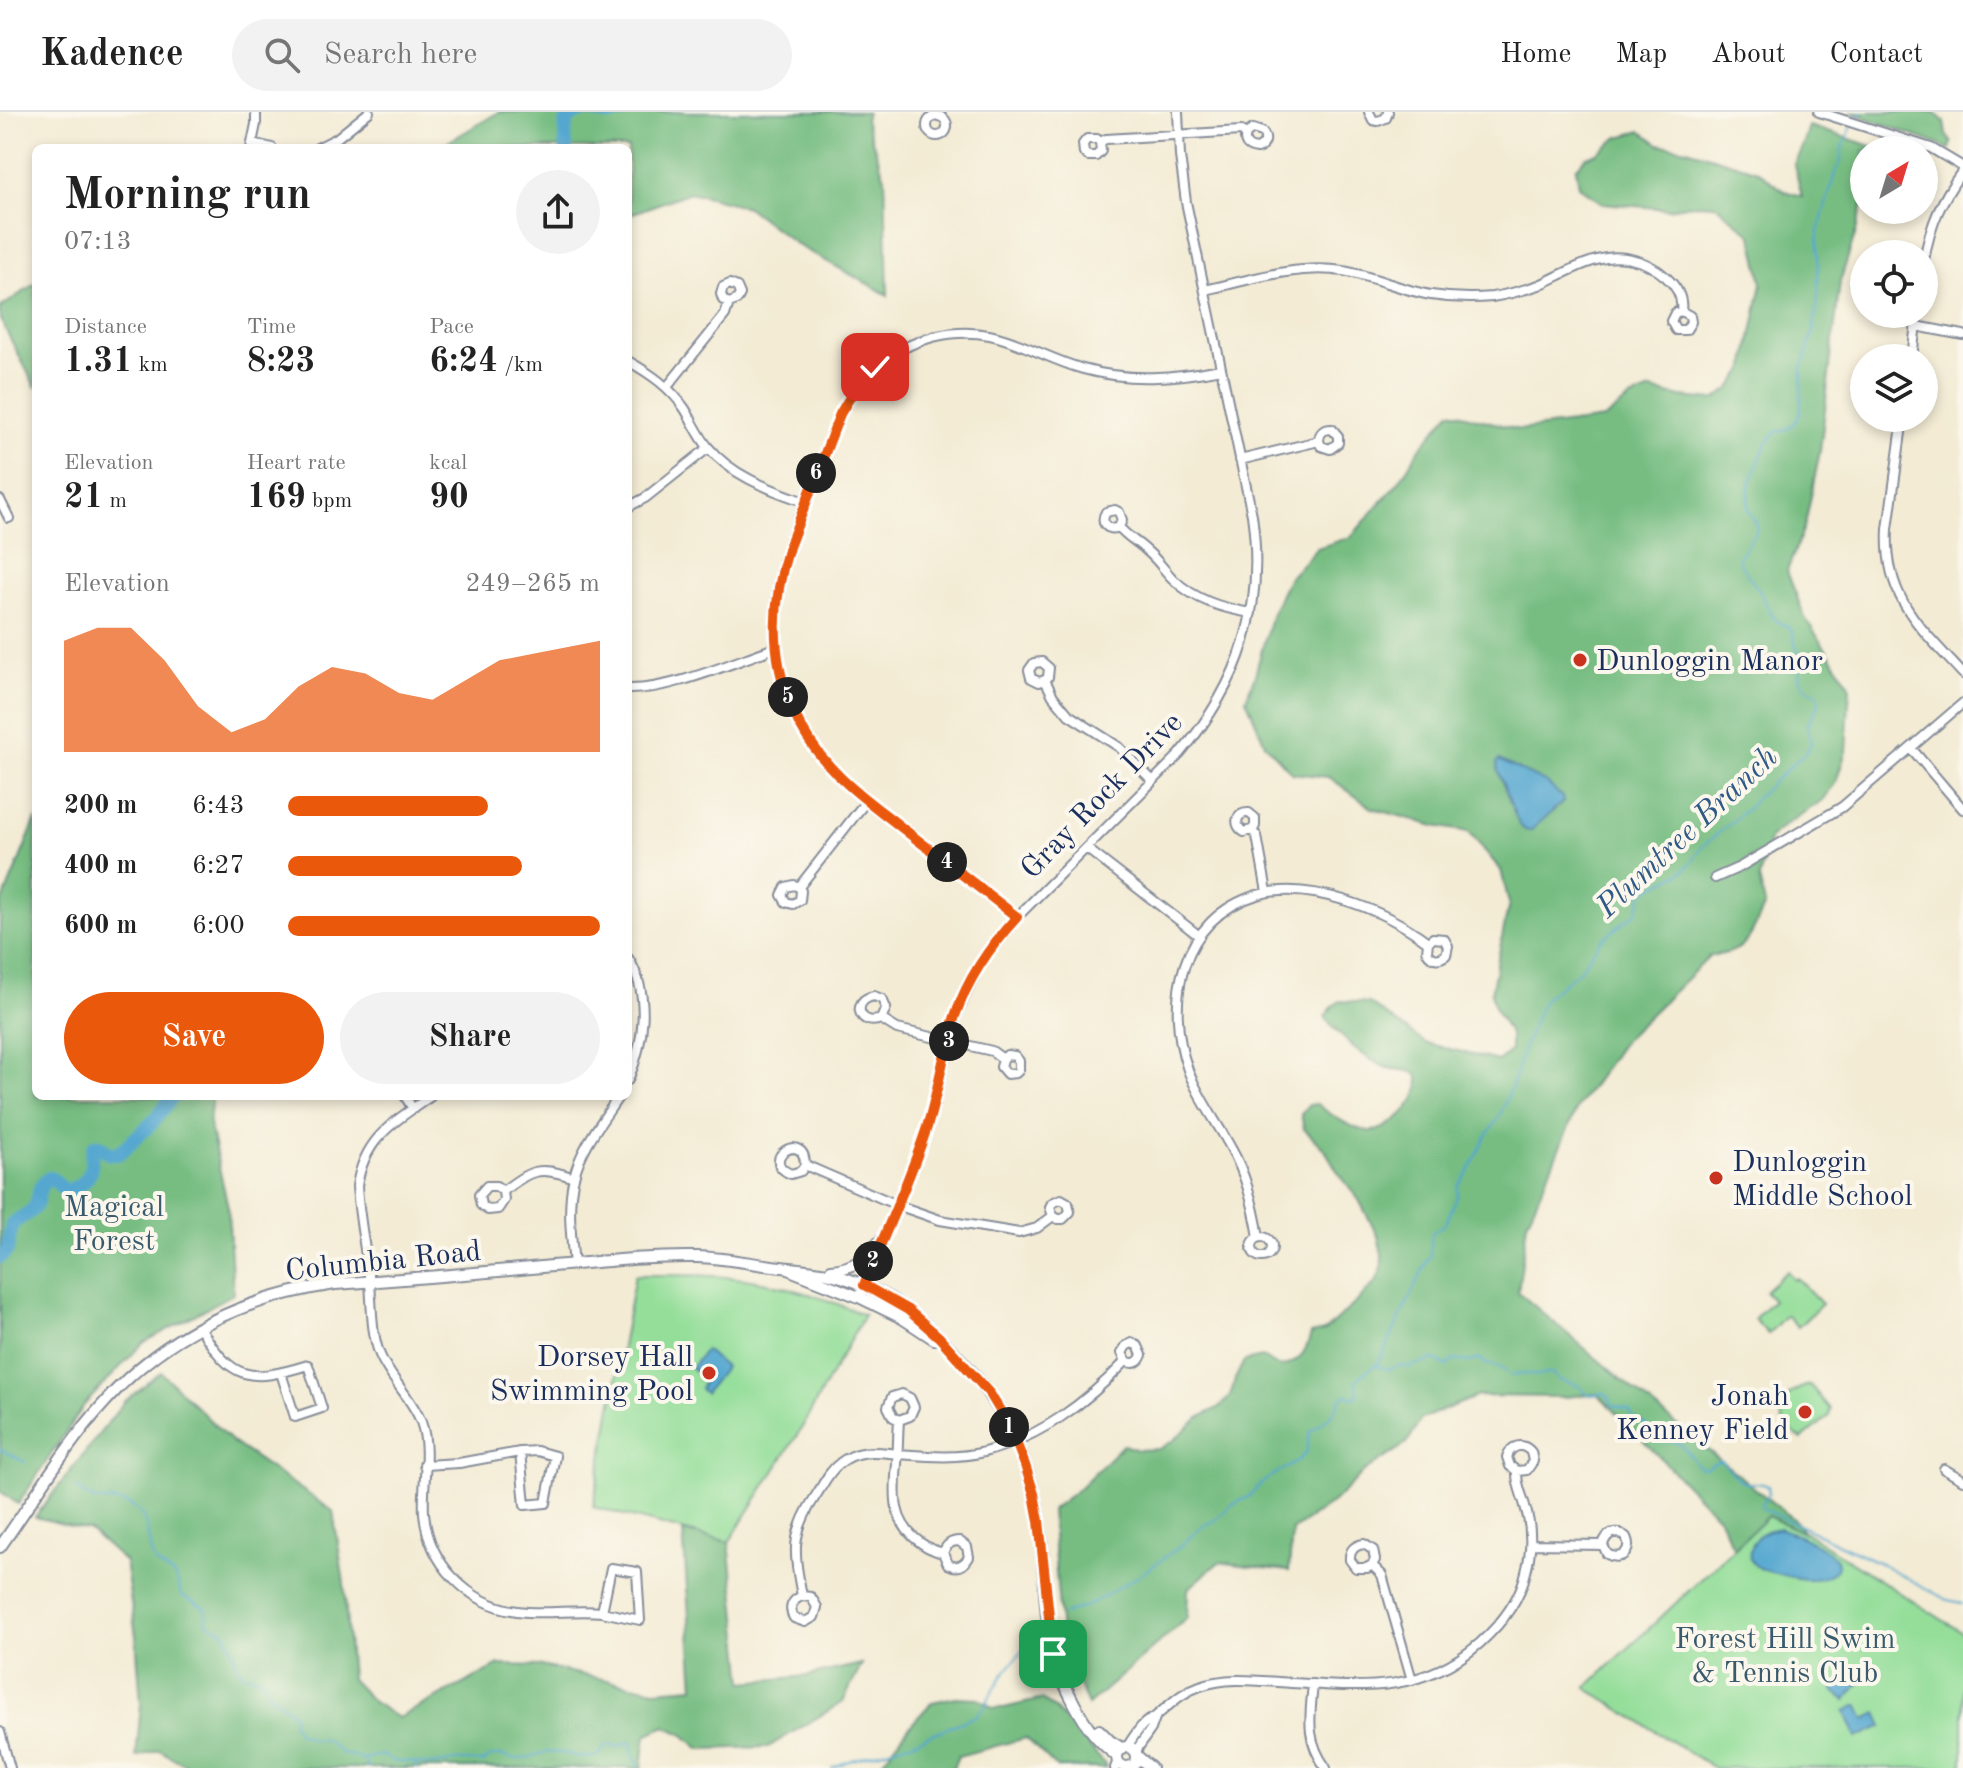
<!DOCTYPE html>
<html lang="en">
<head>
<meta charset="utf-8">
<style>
  body { margin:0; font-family:"Old Standard TT",serif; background:#f2f2f2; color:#222; height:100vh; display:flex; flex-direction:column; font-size:30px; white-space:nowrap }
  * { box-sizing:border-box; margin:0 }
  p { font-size:26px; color:#767676 }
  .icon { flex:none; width:44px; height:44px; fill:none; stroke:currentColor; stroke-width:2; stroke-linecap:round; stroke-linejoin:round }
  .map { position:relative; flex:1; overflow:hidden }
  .sheet { position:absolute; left:32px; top:32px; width:600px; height:956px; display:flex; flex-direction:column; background:#fff; border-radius:12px; box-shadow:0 4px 12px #0003 }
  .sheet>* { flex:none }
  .needle { width:52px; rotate:38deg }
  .fabs { position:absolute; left:1850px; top:24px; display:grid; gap:16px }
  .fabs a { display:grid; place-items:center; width:88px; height:88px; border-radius:50%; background:#fff; box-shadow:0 4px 12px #0003; font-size:40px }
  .pin { position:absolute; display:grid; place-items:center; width:68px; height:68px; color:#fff; margin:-34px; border-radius:16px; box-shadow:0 4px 12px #0006 }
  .km { position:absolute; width:40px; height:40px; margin:-20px; border-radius:50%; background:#222; color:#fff; font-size:22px; line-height:40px; text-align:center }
  .round { display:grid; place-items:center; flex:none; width:84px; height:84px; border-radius:42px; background:#f2f2f2 }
  .headline { display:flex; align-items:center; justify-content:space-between; height:136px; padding:0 32px }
  h1 { font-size:44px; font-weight:600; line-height:60px }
  .metrics { display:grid; grid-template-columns:repeat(3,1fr); gap:12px; height:136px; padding:8px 32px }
  .metrics div { display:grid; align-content:center }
  .metrics b { font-size:34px; font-weight:600 }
  .metrics small { font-size:22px; font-weight:400 }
  .metrics p { font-size:22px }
  .chart { height:224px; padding:16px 32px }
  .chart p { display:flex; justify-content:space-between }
  .chart svg { width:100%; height:144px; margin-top:8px; fill:#ea580c; opacity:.7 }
  .primary-button { display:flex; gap:16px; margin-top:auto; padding:16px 32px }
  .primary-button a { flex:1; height:92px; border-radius:48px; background:#ea580c; color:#fff; font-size:32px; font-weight:600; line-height:92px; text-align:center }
  .primary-button a+a { background:#f2f2f2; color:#222 }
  ul { padding:0 32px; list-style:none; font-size:26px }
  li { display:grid; grid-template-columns:128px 96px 1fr; align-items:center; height:60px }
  li i { height:20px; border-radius:10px; background:#ea580c }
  header { display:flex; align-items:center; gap:48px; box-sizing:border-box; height:112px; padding:0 40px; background:#fff; border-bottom:2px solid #e0e0e0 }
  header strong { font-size:38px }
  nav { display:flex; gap:44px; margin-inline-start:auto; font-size:28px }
  .search { width:560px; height:72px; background:#f2f2f2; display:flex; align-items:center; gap:20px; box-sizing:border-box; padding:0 28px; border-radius:44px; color:#767676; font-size:30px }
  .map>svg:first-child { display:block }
  .green { fill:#94de9a; stroke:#58867c; stroke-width:2 }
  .forest { fill:#77bd82; stroke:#497670; stroke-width:2 }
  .water { fill:#55a7d0; stroke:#386b97; stroke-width:2 }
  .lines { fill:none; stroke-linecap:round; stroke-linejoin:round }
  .stream { stroke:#55a7d0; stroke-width:2 }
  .river { stroke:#55a7d0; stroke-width:14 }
  .minor-casing { stroke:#878d99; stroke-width:12 }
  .tertiary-casing { stroke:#878d99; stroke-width:14 }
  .minor { stroke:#fff; stroke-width:8 }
  .tertiary { stroke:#fff; stroke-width:10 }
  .route-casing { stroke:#fff; stroke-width:16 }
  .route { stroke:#ea580c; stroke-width:10 }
  .poi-dot { fill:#c8321e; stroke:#fbf7ec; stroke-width:3 }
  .labels { text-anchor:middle; stroke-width:8; stroke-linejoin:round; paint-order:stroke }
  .poi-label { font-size:30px; fill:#1b2f5e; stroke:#fbf7ec; text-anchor:start }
  .street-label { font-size:30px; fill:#1b2f5e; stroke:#fbf7ec }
  .park-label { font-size:30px; fill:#395b6d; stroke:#fbf7ec }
  .water-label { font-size:32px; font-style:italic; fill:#2f5986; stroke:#fbf7ec }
</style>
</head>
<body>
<header>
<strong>Kadence</strong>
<div class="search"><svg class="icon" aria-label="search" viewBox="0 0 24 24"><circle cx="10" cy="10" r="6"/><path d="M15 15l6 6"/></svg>Search here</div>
<nav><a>Home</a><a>Map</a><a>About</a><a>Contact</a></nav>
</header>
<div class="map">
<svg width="1963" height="1656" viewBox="0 0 1963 1656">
  <rect width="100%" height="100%" fill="#fbf7ec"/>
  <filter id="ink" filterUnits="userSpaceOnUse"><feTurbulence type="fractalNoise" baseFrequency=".0125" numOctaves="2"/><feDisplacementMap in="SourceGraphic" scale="16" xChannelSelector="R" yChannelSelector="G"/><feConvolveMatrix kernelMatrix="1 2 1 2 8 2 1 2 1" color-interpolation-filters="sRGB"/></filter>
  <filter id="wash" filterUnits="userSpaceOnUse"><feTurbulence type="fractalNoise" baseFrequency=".006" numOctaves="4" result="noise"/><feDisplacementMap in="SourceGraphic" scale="32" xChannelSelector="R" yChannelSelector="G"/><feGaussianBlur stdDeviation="1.8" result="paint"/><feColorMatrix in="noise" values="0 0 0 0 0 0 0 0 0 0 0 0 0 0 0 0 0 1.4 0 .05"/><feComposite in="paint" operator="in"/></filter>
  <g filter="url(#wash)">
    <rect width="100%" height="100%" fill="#f3ebd4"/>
    <path class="green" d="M1787 1159 1795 1168 1797 1166 1822 1192 1798 1215 1786 1203 1768 1222 1754 1207 1773 1188 1765 1179Z
      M635 1163C674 1163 714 1162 752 1168 792 1175 828 1187 864 1203L801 1317 729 1430 593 1395Z
      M1810 1273 1830 1297 1829 1304 1802 1327C1769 1310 1777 1281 1810 1273Z
      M1768 1404 1807 1422 1963 1521V1656H1714L1586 1576Z"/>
    <path class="forest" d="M499 0H867L865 8 885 66 888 183 797 133 747 95 690 80 628 103V36H438Z
      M1850 0H1935L1944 10 1946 23 1952 31 1950 37Z
      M1809 14 1884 38H1864V90L1854 126 1840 170 1820 339 1805 413 1787 459 1805 506 1850 573 1846 639 1836 670 1823 688 1785 713 1770 725 1759 766 1765 793C1750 824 1749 841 1710 844L1624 928 1577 996 1527 1110 1518 1180 1641 1284 1794 1408 1804 1421 1768 1404 1734 1436 1719 1406 1598 1282 1564 1285 1478 1284 1421 1307 1407 1331 1364 1360 1333 1390 1292 1418 1289 1459 1219 1450 1188 1477 1187 1506 1088 1593 1062 1536 1051 1398 1076 1379 1123 1333 1138 1338 1159 1337 1174 1328 1197 1307 1219 1295 1230 1285 1235 1267 1244 1249 1262 1245 1280 1255C1299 1252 1306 1240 1311 1222L1324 1219 1361 1186 1376 1170 1382 1156V1142L1378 1124 1359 1088 1338 1060 1325 1038 1304 1017 1301 1002 1309 993 1317 992C1331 1003 1349 1016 1368 1019 1385 1022 1411 997 1417 981 1420 975 1419 969 1417 962 1403 956 1396 959 1385 955 1364 946 1337 923 1325 904L1333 894 1340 889 1369 891 1425 931 1498 949 1510 939V923L1495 896 1491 881 1509 791 1501 758 1469 720 1435 714 1372 696 1329 665 1292 661 1265 632 1246 587 1255 563 1272 501 1288 467 1317 436 1351 425 1398 371 1420 336 1451 299 1519 318 1604 307 1631 286 1651 278 1681 285 1714 288 1731 276 1745 256 1762 171 1752 123 1716 93 1698 92 1668 97 1602 91 1579 74 1576 56 1586 45 1597 41 1619 25 1641 19 1659 32 1687 37 1758 59 1784 79 1802 84 1794 52 1803 33Z
      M36 171V276L0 207V196Z
      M36 707V984H212L209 1011 228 1095 233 1182 143 1231 85 1292 18 1392 0 1379V796Z
      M161 1260 232 1330 333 1399 344 1471 351 1567 373 1590 398 1606 499 1553 541 1554 655 1578 694 1575 683 1419 729 1430 744 1570 807 1564 862 1552 843 1590 768 1635 700 1637 684 1623 665 1614 646 1623 642 1656H191L159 1638 136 1645 141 1592 136 1524 125 1450 90 1419 35 1405 124 1290Z
      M956 1585 978 1586 993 1596H1004L1042 1587 1056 1598 1104 1651 1106 1656H1057L1026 1626 958 1644 953 1656H866L882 1650 911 1613 932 1590Z"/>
    <path class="water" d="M1499 648 1547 671 1562 685 1563 690 1530 719 1525 718 1519 713 1498 659 1497 651Z
      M705 1238 725 1255 705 1281 700 1277 705 1267 691 1256Z
      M1779 1416C1793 1421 1829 1436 1836 1448 1837 1450 1837 1453 1837 1455 1825 1473 1798 1467 1779 1462 1772 1460 1762 1459 1756 1454 1742 1444 1754 1424 1766 1419 1767 1418 1778 1417 1779 1416Z
      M1852 1556 1864 1566 1845 1588 1833 1578Z
      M1858 1593 1865 1607 1877 1601 1883 1614 1857 1626 1845 1599Z"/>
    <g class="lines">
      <path class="stream" d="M1855 9 1861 0
        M1376 1254 1390 1257 1401 1253 1409 1256C1416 1250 1424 1253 1432 1247L1447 1254 1454 1248 1469 1250 1481 1247 1486 1252 1499 1255 1511 1263 1523 1261 1537 1264 1552 1261 1559 1268 1580 1274 1587 1282 1592 1283 1605 1281 1610 1287 1612 1293 1629 1298 1634 1307C1655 1314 1644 1319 1656 1330L1673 1329 1683 1334 1696 1352 1701 1356H1705L1721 1348C1727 1355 1737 1370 1747 1371 1757 1372 1758 1369 1768 1374L1769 1381 1762 1392V1395L1766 1398 1882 1452 1947 1488 1963 1491
        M0 1337 25 1350
        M77 1376C84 1381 91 1388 99 1389 110 1390 120 1388 130 1393 151 1403 146 1426 152 1444 156 1455 168 1457 175 1465 179 1470 179 1477 181 1483L205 1496 207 1511C212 1514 220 1516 224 1520 231 1527 235 1551 242 1562L260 1566 265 1570C267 1589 284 1589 294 1603L292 1610 298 1621 312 1627 326 1628 341 1641 363 1647 381 1643 396 1650H413L417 1656
        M1064 1502 1089 1493 1143 1461 1182 1433 1201 1415 1217 1407 1230 1394 1248 1385 1267 1367 1298 1349 1306 1340 1310 1320 1333 1302 1341 1286 1346 1283 1355 1286 1358 1283 1356 1268C1363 1260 1373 1257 1380 1248L1430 1143 1432 1121 1445 1112 1458 1083V1074L1471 1055 1485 1026 1498 1007 1513 972 1522 940 1541 893 1547 884 1579 859 1601 828 1636 801 1644 780 1682 760 1691 751 1701 736 1749 695 1757 685 1805 641 1811 632 1807 613 1818 594 1819 587 1817 582 1804 574 1799 566 1800 548 1792 519 1787 514 1779 511 1773 505 1760 480 1739 450V444L1757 418V413L1748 397 1749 374 1766 332 1776 320 1785 318 1791 314 1797 308 1801 299 1802 257 1813 220 1818 186V120L1834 64 1840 52 1842 36 1852 14
        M363 1647 369 1656
        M414 1651C429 1654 440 1652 455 1649 463 1648 474 1650 483 1650 496 1639 503 1645 518 1647 529 1648 538 1640 549 1640 563 1639 581 1647 593 1645 600 1644 603 1639 606 1633L618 1635 629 1630 632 1633V1640L639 1655
        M832 1656 846 1650 913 1630 976 1604 986 1593 991 1582 1003 1563 1033 1525"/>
      <path class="river" d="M594 0 609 3 624 0
        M566 36C565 20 561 2 583 0
        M0 1145 7 1138 12 1112C19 1105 29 1103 34 1096 42 1085 34 1076 49 1066L54 1068 65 1079C75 1077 87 1070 90 1060 93 1051 89 1043 94 1034H100L110 1042H118L152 1011 173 984"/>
    </g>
  </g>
  <g filter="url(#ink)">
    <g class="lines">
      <defs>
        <path id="minor" d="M1369 0 1373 8 1378 9 1386 6 1388 0
          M1819 0 1931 36 1963 55
          M927 14a10 10 0 1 1 20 0a10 10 0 1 1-20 0Z
          M1100 30 1097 27H1087L1083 32 1084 41 1088 44H1096L1101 39 1100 30 1106 27 1241 19 1246 22C1243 31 1247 36 1257 37 1265 34 1268 27 1262 20L1253 17 1246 22
          M252 31 272 36
          M251 36 256 12V0
          M317 36 337 26 369 0
          M1924 148C1931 110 1941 89 1963 58
          M1205 178C1249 168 1297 152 1343 159 1373 164 1401 178 1431 183 1450 186 1472 187 1492 185 1507 183 1524 178 1539 173 1567 161 1598 139 1631 147 1654 152 1685 173 1681 199L1675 201 1671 209 1676 218H1686L1691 210 1690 204 1681 199
          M1916 214 1963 223
          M1912 246 1917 202
          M628 249C651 262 670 275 685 297 693 310 699 324 708 335 733 365 770 377 805 390
          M667 275 725 203 729 191 723 188 721 182 723 175 730 172 737 175 740 182 737 188 729 191
          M1903 306 1888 417C1884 486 1920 515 1963 562
          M1240 348 1319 329 1321 334 1330 337 1338 331V324L1332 317C1323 317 1319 321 1319 329
          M0 388 9 406
          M628 395 645 386 708 336
          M1119 415C1108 420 1099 411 1106 400L1115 398 1119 400 1122 408 1119 415C1127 425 1138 430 1147 439 1157 447 1164 458 1173 467 1195 488 1221 496 1251 501
          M1045 568 1039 570 1031 566 1029 558 1034 551 1042 550 1049 556 1048 565 1045 568 1053 584 1069 603 1119 635 1153 669
          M628 577C672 578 733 550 775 536
          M1911 636 1963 697
          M1252 718 1255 714V706L1249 701C1236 700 1233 713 1244 720L1252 718 1257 724 1267 780
          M1086 736 1198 823
          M1715 766 1740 755 1842 695 1963 591
          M799 775 801 779 800 788 793 792 786 790 782 783 786 775 794 773 799 775 867 688
          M1017 805C982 778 947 751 912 723 889 705 863 687 841 667 795 622 769 557 776 492 781 444 802 399 819 354 843 292 863 244 933 225 995 209 1028 241 1083 257 1129 270 1175 266 1221 257
          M628 846C651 882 644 931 628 968
          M881 907 886 896 882 887 874 884C850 888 859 916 881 907L897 917 992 939 1003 947 1001 955 1007 962 1016 961 1019 958V949L1015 944 1007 943 1003 947
          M405 984 413 997
          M431 984C394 1010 364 1026 357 1074 359 1107 366 1139 370 1171 372 1194 371 1221 380 1243 390 1267 412 1286 421 1310 431 1337 422 1373 424 1401 428 1451 468 1492 517 1499 545 1503 574 1497 602 1500
          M805 1053 801 1059 791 1062C757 1048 805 1017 805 1053L897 1093 940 1108 1019 1121 1037 1116 1053 1104 1058 1107H1063L1070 1100 1068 1091 1061 1087 1052 1091 1050 1095 1053 1104
          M503 1079 504 1088 498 1097 488 1098 481 1093 479 1083 487 1074H496L503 1079C531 1058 539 1053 574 1066
          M1252 1135a10 10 0 1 1 20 0a10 10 0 1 1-20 0Z
          M1259 1125C1254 1095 1247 1065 1232 1038 1218 1011 1199 988 1188 958 1164 890 1180 806 1257 783 1310 767 1386 799 1428 830L1433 826 1444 827 1448 834 1446 843C1439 848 1432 848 1427 840L1428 830
          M574 1152C571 1124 567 1094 574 1065 581 1035 602 1010 619 984
          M859 1185 924 1025 933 997 955 906 978 855 988 840 1017 805 1180 642C1241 570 1265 496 1252 403L1186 90 1180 44 1178 0
          M200 1215C232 1269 249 1271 308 1253L322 1296 295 1305 281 1261
          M899 1308 893 1305 888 1295 892 1285 902 1282 910 1286 914 1295 910 1304 899 1308C898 1322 898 1337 897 1352 894 1383 892 1411 921 1431 928 1436 935 1439 943 1441L948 1452C957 1457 964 1454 969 1445L967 1435 959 1429C950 1429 946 1433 943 1441
          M424 1353 459 1351 520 1340 537 1339 555 1344 546 1391 525 1393 520 1340
          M1944 1357 1963 1368
          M1531 1432 1603 1433C1606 1421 1616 1417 1626 1425 1633 1439 1621 1450 1607 1442L1603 1433
          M1372 1453 1367 1456H1356L1350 1448C1349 1438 1355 1433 1364 1432L1373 1438 1375 1448 1372 1453 1382 1463 1412 1568
          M611 1456 637 1460 640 1508 602 1500Z
          M802 1484 811 1485 817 1495 814 1505 805 1510 794 1506C788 1496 792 1488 802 1484 794 1441 790 1423 815 1385 823 1373 829 1359 840 1351 859 1336 877 1340 899 1342 926 1344 957 1347 984 1340 1041 1325 1086 1291 1126 1249L1122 1241 1126 1234 1132 1231 1138 1234 1142 1243C1139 1251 1133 1253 1126 1249
          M1313 1572C1310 1605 1305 1627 1326 1656
          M0 1620 10 1656
          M1127 1635C1132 1627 1138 1617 1145 1611 1148 1609 1152 1607 1155 1605 1171 1592 1180 1581 1200 1574 1226 1565 1252 1568 1278 1570 1354 1575 1419 1585 1480 1531 1501 1512 1520 1488 1526 1460 1532 1438 1532 1416 1525 1394 1522 1382 1516 1372 1517 1359L1510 1354 1507 1345C1511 1333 1523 1330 1531 1340L1533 1349 1527 1358 1517 1359
          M1135 1640 1151 1617 1155 1606
          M1115 1656 1118 1648
          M1128 1656 1129 1655"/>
        <path id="tertiary" d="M790 1158 859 1185 902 1206 934 1227
          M831 1158C857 1156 866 1145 882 1127
          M0 1435C34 1387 65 1334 105 1290 165 1222 246 1185 335 1172 407 1167 480 1161 552 1154 600 1150 649 1144 697 1145 726 1146 753 1152 781 1155 812 1158 834 1160 863 1173 904 1190 934 1218 963 1250 1008 1300 1034 1356 1041 1423 1045 1462 1044 1506 1054 1544 1058 1561 1067 1577 1075 1593 1087 1615 1097 1629 1117 1644
          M1099 1618 1110 1629 1123 1637
          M1117 1645a10 10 0 1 1 20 0a10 10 0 1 1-20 0Z
          M1137 1644 1151 1656"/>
      </defs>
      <use href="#minor" class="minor-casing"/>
      <use href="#tertiary" class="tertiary-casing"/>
      <use href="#minor" class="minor"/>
      <use href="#tertiary" class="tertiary"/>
    </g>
  </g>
  <g class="lines" filter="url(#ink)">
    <defs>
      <path id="route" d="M875 255 856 275 840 302 789 435C762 519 775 602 840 665 860 685 884 701 906 719 943 748 980 776 1017 805 990 834 968 866 955 904 942 943 938 985 924 1024 907 1074 884 1123 864 1173L908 1198 939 1225 990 1282 1010 1315 1025 1353 1034 1382 1039 1409 1053 1542"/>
    </defs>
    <use href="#route" class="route-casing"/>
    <use href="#route" class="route"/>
  </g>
  <g class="poi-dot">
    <circle cx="1580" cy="548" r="8"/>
    <circle cx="1716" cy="1066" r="8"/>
    <circle cx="709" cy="1261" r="8"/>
    <circle cx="1805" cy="1300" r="8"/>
  </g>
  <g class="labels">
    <g class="poi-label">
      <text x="1596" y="558">Dunloggin Manor</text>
      <text x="1732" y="1059">Dunloggin<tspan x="1732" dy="34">Middle School</tspan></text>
      <text x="693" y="1254" text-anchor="end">Dorsey Hall<tspan x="693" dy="34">Swimming Pool</tspan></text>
      <text x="1789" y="1293" text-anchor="end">Jonah<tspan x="1789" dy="34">Kenney Field</tspan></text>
    </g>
    <g class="street-label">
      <text transform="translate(1101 683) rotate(-46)" y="10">Gray Rock Drive</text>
      <text transform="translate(383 1148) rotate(-6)" y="10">Columbia Road</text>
    </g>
    <g class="park-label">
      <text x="114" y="1104">Magical<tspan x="114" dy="34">Forest</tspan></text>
      <text x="1785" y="1536">Forest Hill Swim<tspan x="1785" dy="34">&amp; Tennis Club</tspan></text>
    </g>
    <g class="water-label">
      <text transform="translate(1686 719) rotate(-43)" y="11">Plumtree Branch</text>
    </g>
  </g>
</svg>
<div class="fabs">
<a><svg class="needle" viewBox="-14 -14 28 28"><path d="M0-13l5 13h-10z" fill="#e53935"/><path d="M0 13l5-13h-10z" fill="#767676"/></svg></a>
<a><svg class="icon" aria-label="locate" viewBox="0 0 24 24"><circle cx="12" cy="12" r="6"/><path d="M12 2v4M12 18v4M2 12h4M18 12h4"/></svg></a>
<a><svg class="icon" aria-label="layers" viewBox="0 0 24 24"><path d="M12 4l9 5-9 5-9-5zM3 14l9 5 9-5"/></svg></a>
</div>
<div class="pin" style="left:1053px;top:1542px;background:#1e9e55"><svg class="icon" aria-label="arrive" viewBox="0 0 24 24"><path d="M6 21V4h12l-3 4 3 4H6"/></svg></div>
<div class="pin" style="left:875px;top:255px;background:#d93025"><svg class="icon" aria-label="check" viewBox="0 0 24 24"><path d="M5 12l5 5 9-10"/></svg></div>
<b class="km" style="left:1009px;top:1315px">1</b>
<b class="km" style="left:873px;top:1149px">2</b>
<b class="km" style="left:949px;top:929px">3</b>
<b class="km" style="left:947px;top:750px">4</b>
<b class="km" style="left:788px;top:585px">5</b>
<b class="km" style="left:816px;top:361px">6</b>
<section class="sheet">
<div class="headline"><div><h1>Morning run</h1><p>07:13</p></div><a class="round"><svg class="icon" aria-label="share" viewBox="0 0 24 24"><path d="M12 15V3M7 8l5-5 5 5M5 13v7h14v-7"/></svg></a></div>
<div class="metrics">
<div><p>Distance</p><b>1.31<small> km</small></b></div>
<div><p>Time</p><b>8:23</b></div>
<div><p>Pace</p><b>6:24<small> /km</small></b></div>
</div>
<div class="metrics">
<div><p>Elevation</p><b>21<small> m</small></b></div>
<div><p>Heart rate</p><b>169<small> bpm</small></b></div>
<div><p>kcal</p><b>90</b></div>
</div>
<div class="chart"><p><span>Elevation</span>249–265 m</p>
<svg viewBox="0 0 160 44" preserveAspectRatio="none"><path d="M0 44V10L10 6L20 6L30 16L40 30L50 38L60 34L70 24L80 18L90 20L100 26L110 28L120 22L130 16L140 14L150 12L160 10V44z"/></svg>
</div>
<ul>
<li><b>200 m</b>6:43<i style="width:64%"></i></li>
<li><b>400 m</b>6:27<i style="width:75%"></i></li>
<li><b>600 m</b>6:00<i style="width:100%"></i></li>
</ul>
<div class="primary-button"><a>Save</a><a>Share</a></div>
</section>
</div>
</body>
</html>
